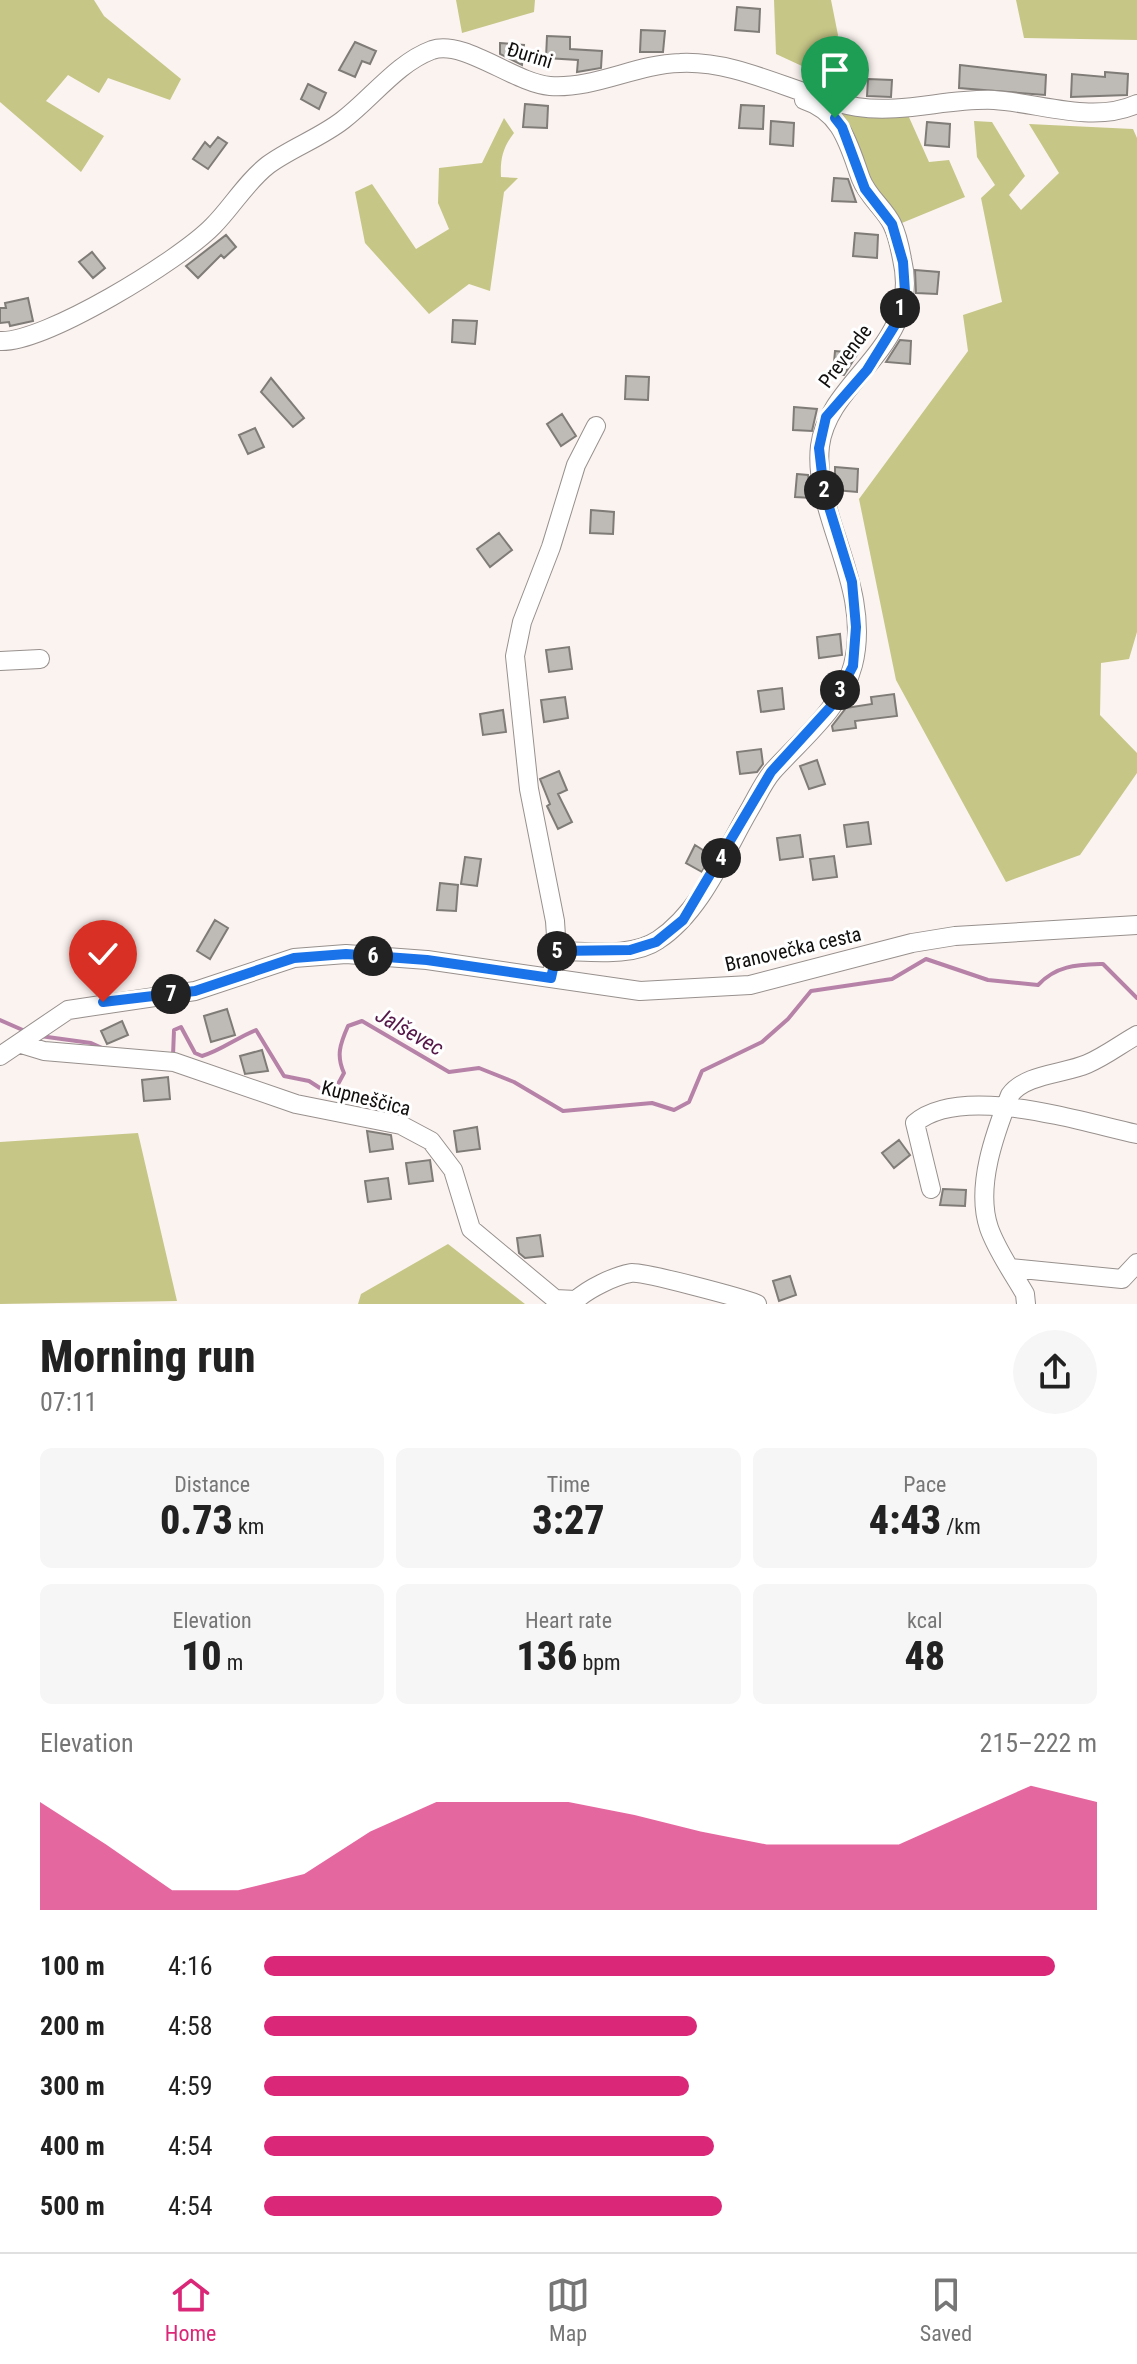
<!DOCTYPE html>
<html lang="en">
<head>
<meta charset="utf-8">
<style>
  body { margin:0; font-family:"Roboto Condensed",sans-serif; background:#f6f6f6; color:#222; height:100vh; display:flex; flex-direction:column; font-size:30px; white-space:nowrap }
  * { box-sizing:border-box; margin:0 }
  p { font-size:26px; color:#767676 }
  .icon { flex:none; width:44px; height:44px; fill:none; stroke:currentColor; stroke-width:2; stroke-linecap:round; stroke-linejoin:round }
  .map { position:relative; height:1304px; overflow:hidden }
  .sheet { display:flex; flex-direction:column; background:#fff; flex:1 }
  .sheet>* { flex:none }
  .pin { position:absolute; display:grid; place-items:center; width:68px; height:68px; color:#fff; margin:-82px -34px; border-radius:50% 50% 50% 0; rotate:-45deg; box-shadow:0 0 8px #0007 }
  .pin .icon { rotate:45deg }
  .km { position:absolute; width:40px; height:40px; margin:-20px; border-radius:50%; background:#222; color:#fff; font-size:22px; line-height:40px; text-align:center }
  .round { display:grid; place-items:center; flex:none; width:84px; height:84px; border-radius:42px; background:#f6f6f6 }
  .overview { display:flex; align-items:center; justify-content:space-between; height:136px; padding:0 40px }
  h1 { font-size:44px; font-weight:800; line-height:60px }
  .metrics { display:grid; grid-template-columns:repeat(3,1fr); gap:12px; height:136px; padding:8px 40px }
  .metrics div { display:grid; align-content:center; border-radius:12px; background:#f6f6f6; text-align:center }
  .metrics b { font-size:40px; font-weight:800 }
  .metrics small { font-size:22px; font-weight:400 }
  .metrics p { font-size:22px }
  .chart { height:224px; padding:16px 40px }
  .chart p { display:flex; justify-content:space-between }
  .chart svg { width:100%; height:144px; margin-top:8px; fill:#db2777; opacity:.7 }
  ul { padding:0 40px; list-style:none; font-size:26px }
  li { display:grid; grid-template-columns:128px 96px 1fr; align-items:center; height:60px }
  li i { height:20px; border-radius:10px; background:#db2777 }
  .tab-bar { display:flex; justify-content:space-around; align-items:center; height:112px; border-top:2px solid #e0e0e0; background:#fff; font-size:22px; color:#767676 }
  .tab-bar a { display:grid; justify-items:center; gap:4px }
  .tab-bar .on { color:#db2777 }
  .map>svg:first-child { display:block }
  .forest { fill:#c6c687 }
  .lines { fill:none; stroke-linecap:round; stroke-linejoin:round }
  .stream { stroke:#b782a8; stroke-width:4 }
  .building { fill:#bebab5; stroke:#7f7b76; stroke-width:2 }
  .minor-casing { stroke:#97908d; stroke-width:20 }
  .minor { stroke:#fff; stroke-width:18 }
  .route-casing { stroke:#fff; stroke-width:16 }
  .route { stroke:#1a73e8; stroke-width:10 }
  .labels { text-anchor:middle; stroke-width:6; stroke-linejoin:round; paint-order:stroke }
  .street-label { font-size:20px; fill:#110f0e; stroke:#fff }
  .water-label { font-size:22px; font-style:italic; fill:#551648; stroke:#fff }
</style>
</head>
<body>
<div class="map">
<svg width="1137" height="1304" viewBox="0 0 1137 1304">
  <rect width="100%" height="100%" fill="#fbf3f0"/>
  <path class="forest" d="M0 0H94L104 16 181 79 170 100 108 78 99 93 68 75 46 101 104 136 81 172 0 102Z
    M456 0H535L534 12 462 33Z
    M774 0H831L838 35 830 79 776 54Z
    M1016 0H1137V40L1024 38Z
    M837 109 908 115 929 162 949 160 965 197 897 225 877 196Z
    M504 118 514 133C503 147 500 159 501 177L518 178 504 192 490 291 469 284 429 314 365 243 355 192 372 184 416 249 449 229 438 203 439 168 482 163Z
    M974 121 992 122 1025 176 1009 195 1021 210 1059 173 1029 124 1133 129 1137 138V632L1129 659 1101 663 1100 715 1137 753V773L1080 855 1006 882 896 680 859 499 968 351 963 315 1002 302 981 198 995 185 977 157Z
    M138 1133 177 1301 0 1304V1142Z
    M448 1244 525 1304H358L361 1294Z"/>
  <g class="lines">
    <path class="stream" d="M0 1020 25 1031
      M40 1036 91 1043 102 1048
      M173 1056 174 1030 181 1027 195 1053 202 1056C222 1050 236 1038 256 1030L284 1076 309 1081 323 1090 337 1086 344 1073C336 1056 340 1044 348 1026L362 1021 449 1072 479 1068 514 1082 563 1111 652 1103 674 1110 689 1102 702 1071 762 1042 788 1019 811 991 892 979 926 959 988 980 1038 985C1057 965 1077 965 1103 964L1137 998"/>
  </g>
  <path class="building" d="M737 7 760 9 759 32 735 30Z
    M641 30 665 31 663 52H640Z
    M547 36 570 37V49L602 51 601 68 577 72 578 60 546 58Z
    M355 42 376 51 370 64 362 61 355 77 339 70Z
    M500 43 524 45 522 65 500 54Z
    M960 65 1046 75 1045 95 959 88Z
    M1105 72 1128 74 1127 95 1071 97 1072 74 1105 77Z
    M868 79 892 80 891 97 867 96Z
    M308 84 326 93 319 109 301 99Z
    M525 104 548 106 547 128 523 127Z
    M741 105 764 106 763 129 739 128Z
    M771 121 794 123 793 146 770 144Z
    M927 122 950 124 949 147 925 145Z
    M218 137 227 143 208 169 193 159 205 142 210 147Z
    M834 178 848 179 856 202 832 201Z
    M855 233 878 235 877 258 853 256Z
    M226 235 236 247 224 258 221 255 198 278 186 266Z
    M92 252 105 268 93 278 79 262Z
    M915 270 939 272 937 294 916 293Z
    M28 298 33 321 10 326 9 322 0 323V308H6L5 303Z
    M453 320 477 321 475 344 452 342Z
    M900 340 911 341 910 364 886 362Z
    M835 351 858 353 844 375 833 374Z
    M626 376 649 377 648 400 625 399Z
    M271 378 304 418 293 427 261 392Z
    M794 407 817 409 812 431 793 430Z
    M562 414 576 436 561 446 547 424Z
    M255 428 264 447 248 454 239 435Z
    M835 467 858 469 857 492 835 490Z
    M797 474 808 475 812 498 795 497Z
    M591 510 614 512 613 534 590 533Z
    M499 533 512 550 490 567 477 549Z
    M840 634 842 655 819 658 817 637Z
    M569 647 572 669 549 672 546 650Z
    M782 688 784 709 761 712 758 691Z
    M894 694 897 716 855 721 856 728 833 731 832 726 846 708 872 704 871 697Z
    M565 697 568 718 544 722 541 700Z
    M503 710 506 732 483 735 480 714Z
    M761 749 763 764 757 772 740 774 737 752Z
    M817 760 825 784 809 789 800 766Z
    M559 771 567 790 558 794 572 822 558 829 547 806 550 804 540 779Z
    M868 822 871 844 847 847 844 825Z
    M800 835 803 857 780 860 777 838Z
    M695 845 711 855 702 872 686 863Z
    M834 856 837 877 813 880 810 859Z
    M465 857 481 859 477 886 461 884Z
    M440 883 458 885 456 911 437 910Z
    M215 920 228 928 210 959 197 951Z
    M111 937 129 943 120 967 103 961Z
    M227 1009 235 1035 211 1042 204 1016Z
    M122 1021 128 1035 107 1044 101 1031Z
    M262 1050 268 1071 245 1074 240 1056Z
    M168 1077 170 1099 144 1101 142 1080Z
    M477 1127 480 1149 457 1152 454 1131Z
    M367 1131 391 1135 393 1149 370 1152Z
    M899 1140 910 1155 894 1168 882 1153Z
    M430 1160 433 1181 409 1184 406 1163Z
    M388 1178 391 1199 368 1202 365 1181Z
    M943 1189 966 1190 965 1206 940 1205Z
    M540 1235 543 1256 525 1258 519 1253 517 1238Z
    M790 1276 796 1295 779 1301 773 1281Z"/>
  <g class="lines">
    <defs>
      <path id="minor" d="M0 341C45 343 180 260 213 226 232 207 246 182 268 165 291 148 320 138 343 120 372 98 397 63 432 50 464 39 514 83 550 86 595 89 636 64 680 63 741 60 798 97 857 107 903 114 948 98 994 100 1041 103 1093 124 1137 104
        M0 661 40 659
        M557 951 555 921 529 789 515 656 522 622 551 547 576 465 596 426
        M551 978 557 951C588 951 632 958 658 940 702 911 725 851 751 807 758 795 764 781 773 771 800 741 843 706 853 665 873 586 812 514 820 446 828 379 923 346 902 259 900 248 897 234 892 224 884 208 868 197 861 179 849 146 842 112 804 100
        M21 1044 44 1051 174 1062 296 1104 401 1125 431 1141 453 1170 471 1229 555 1299 576 1300C588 1289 614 1276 631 1273 642 1271 742 1298 757 1304
        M0 1056 68 1010 195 991 294 958 346 954 427 960 640 991 750 985 912 943 955 936 1137 925
        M931 1189 915 1123C962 1083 1081 1122 1137 1134
        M1011 1268 1122 1279 1137 1263
        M1026 1304 1025 1294C1013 1273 997 1251 989 1228 975 1187 995 1133 1010 1095 1025 1074 1064 1074 1087 1064 1104 1057 1121 1044 1137 1035"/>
    </defs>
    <use href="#minor" class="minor-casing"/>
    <use href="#minor" class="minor"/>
  </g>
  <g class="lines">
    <defs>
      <path id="route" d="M103 1002 195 991 294 958 346 954 427 960 551 978 557 951 630 950 656 942 683 920 771 772 833 704 853 666 856 627 852 582 824 491 819 448 826 417 867 370 895 325 905 292 903 262 892 224 865 189 842 127 835 118"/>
    </defs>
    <use href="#route" class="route-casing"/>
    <use href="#route" class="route"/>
  </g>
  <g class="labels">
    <g class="street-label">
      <text transform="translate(530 55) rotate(17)" y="7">Đurini</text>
      <text transform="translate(845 356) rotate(-53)" y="7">Prevende</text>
      <text transform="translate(793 949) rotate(-13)" y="7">Branovečka cesta</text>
      <text transform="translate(366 1098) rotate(14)" y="7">Kupneščica</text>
    </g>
    <g class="water-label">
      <text transform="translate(410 1031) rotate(30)" y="8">Jalševec</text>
    </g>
  </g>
</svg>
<div class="pin" style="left:835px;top:118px;background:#1e9e55"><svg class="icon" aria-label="arrive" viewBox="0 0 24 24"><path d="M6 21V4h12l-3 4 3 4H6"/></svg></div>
<div class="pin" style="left:103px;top:1002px;background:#d93025"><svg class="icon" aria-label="check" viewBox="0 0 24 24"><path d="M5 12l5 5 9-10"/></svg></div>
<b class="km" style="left:900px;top:308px">1</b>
<b class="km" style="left:824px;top:490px">2</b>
<b class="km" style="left:840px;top:690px">3</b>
<b class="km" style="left:721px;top:858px">4</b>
<b class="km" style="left:557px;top:951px">5</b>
<b class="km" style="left:373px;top:956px">6</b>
<b class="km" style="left:171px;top:994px">7</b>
</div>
<section class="sheet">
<div class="overview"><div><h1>Morning run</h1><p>07:11</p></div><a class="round"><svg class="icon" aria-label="share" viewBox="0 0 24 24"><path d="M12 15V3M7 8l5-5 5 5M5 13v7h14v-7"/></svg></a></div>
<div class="metrics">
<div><p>Distance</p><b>0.73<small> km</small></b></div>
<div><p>Time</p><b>3:27</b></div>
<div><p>Pace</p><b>4:43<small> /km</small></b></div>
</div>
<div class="metrics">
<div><p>Elevation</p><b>10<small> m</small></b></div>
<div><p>Heart rate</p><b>136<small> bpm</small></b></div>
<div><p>kcal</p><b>48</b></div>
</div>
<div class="chart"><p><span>Elevation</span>215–222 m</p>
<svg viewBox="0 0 160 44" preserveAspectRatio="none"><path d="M0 44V11L10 24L20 38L30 38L40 33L50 20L60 11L70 11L80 11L90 15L100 20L110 24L120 24L130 24L140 15L150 6L160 11V44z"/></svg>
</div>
<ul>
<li><b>100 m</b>4:16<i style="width:95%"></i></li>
<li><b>200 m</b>4:58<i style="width:52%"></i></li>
<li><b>300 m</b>4:59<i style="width:51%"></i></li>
<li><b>400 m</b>4:54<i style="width:54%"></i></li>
<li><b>500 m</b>4:54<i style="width:55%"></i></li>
</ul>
</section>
<nav class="tab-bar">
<a class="on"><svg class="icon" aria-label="home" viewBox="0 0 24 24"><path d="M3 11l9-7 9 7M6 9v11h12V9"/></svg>Home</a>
<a><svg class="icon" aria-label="map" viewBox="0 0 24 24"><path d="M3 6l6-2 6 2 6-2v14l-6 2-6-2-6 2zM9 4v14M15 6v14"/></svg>Map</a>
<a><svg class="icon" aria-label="saved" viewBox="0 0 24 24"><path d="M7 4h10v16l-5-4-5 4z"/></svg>Saved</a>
</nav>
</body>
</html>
